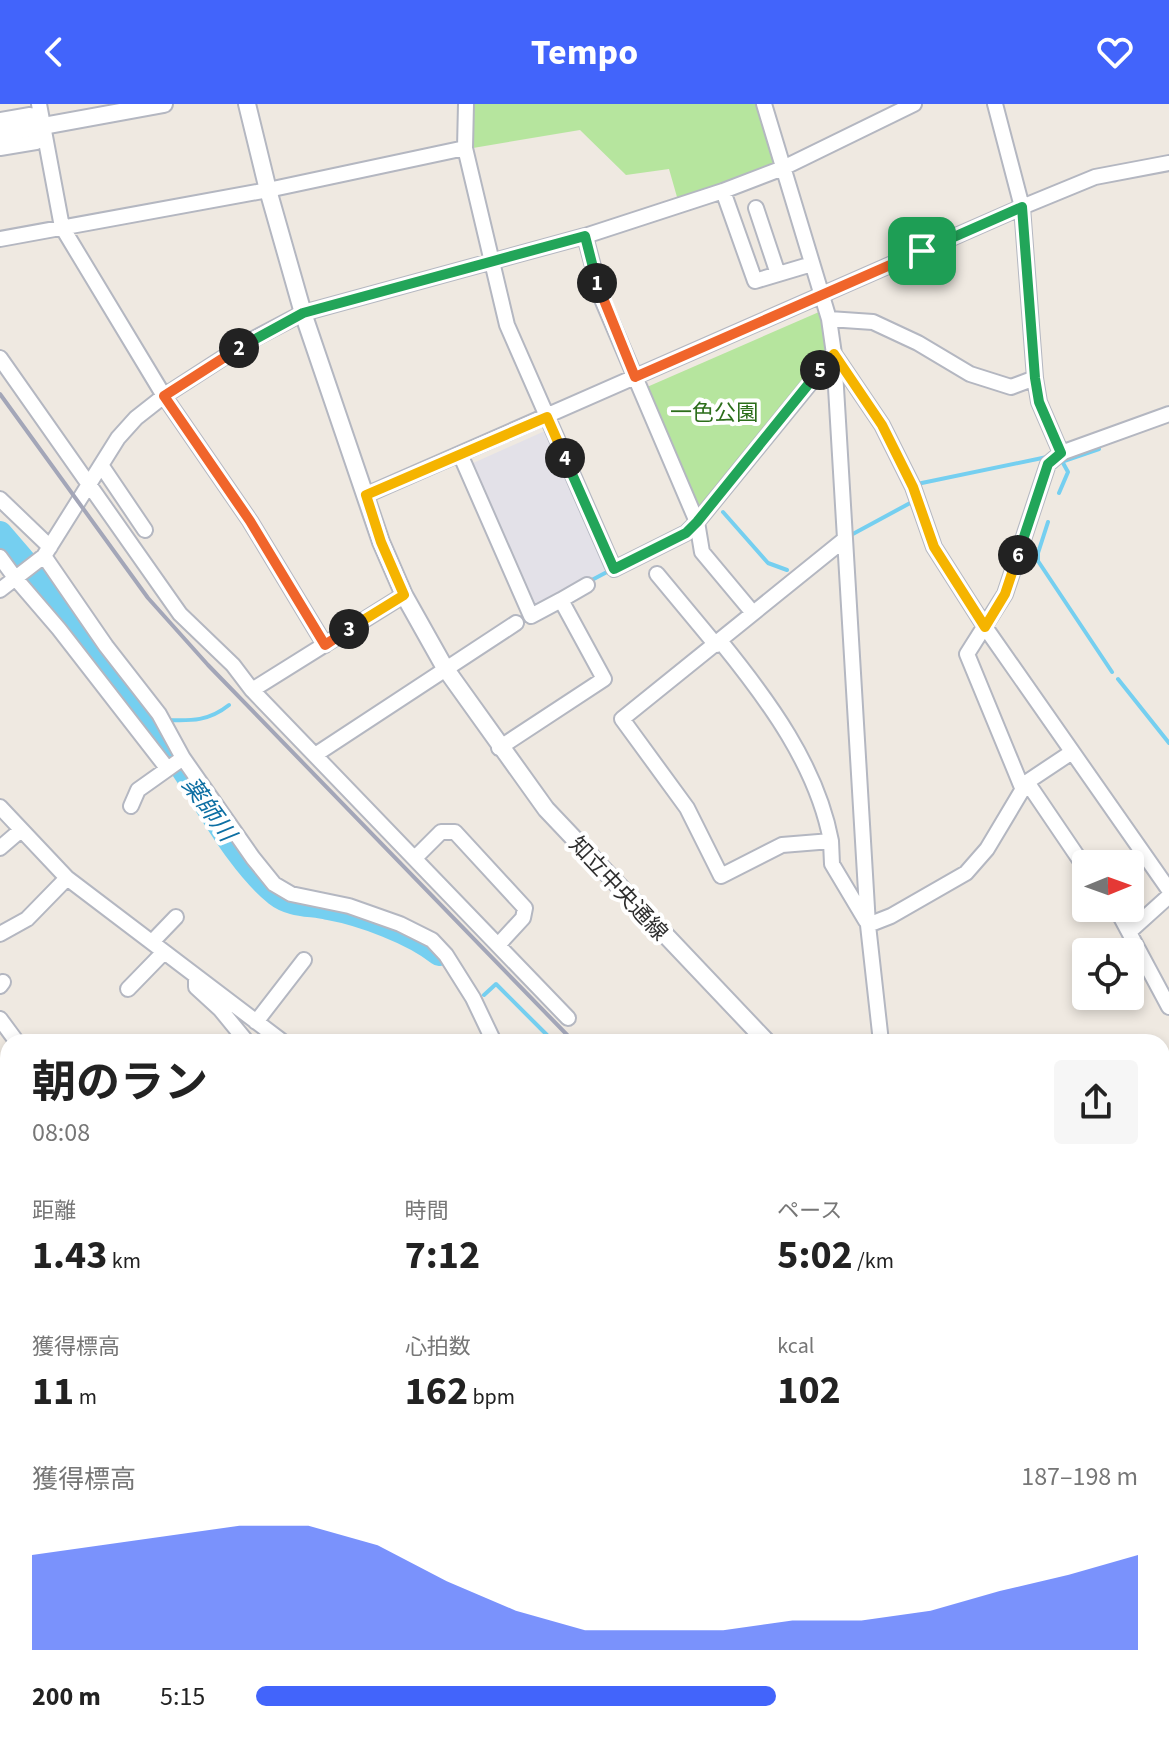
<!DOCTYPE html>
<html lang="ja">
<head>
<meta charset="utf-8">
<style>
  body { margin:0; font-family:"Source Sans 3","Noto Sans JP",sans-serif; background:#f6f6f6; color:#222; height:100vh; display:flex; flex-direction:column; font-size:30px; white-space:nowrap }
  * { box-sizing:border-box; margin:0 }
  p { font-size:26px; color:#767676 }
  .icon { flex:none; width:44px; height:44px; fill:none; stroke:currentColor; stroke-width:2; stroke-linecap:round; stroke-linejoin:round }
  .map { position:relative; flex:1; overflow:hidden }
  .details { position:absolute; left:0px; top:930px; width:1170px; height:710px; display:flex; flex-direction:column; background:#fff; border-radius:24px 24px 0 0; box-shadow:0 4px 12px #0003 }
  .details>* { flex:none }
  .needle { width:52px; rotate:89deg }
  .tools { position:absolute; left:1072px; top:746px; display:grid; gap:16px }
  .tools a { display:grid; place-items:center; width:72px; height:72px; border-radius:8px; background:#fff; box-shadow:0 4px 12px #0003; font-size:40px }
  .pin { position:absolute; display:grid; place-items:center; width:68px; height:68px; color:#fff; margin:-34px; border-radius:16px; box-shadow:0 4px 12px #0006 }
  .km { position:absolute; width:40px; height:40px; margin:-20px; border-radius:50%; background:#222; color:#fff; font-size:22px; line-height:40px; text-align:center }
  .round { display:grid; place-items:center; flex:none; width:84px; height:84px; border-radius:8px; background:#f6f6f6 }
  .headline { display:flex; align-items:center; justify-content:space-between; height:136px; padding:0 32px }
  h1 { font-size:44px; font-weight:700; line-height:60px }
  .metrics { display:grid; grid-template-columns:repeat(3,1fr); gap:12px; height:136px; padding:8px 32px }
  .metrics div { display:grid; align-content:center }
  .metrics b { font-size:40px; font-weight:700 }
  .metrics small { font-size:22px; font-weight:400 }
  .metrics p { font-size:22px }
  .chart { height:224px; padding:16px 32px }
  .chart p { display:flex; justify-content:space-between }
  .chart svg { width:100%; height:144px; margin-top:8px; fill:#4264fb; opacity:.7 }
  ul { padding:0 32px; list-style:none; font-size:26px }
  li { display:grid; grid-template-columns:128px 96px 1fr; align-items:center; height:60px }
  li i { height:20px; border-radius:10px; background:#4264fb }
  header { display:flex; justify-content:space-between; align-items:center; height:104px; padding:0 32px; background:#4264fb; color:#fff; font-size:36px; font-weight:700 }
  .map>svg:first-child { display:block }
  .industrial { fill:#e3e1e8 }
  .green { fill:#b6e59e }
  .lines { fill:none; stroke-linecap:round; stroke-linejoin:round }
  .stream { stroke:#75cff0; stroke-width:4 }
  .river { stroke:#75cff0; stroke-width:24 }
  .minor-casing { stroke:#b4b7c1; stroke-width:18 }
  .tertiary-casing { stroke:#b4b7c1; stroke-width:20 }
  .minor { stroke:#fff; stroke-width:14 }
  .tertiary { stroke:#fff; stroke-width:16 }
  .rail { stroke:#a3a6b8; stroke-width:4 }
  .split-1-casing { stroke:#fff; stroke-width:16 }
  .split-2-casing { stroke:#fff; stroke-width:16 }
  .split-3-casing { stroke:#fff; stroke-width:16 }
  .split-4-casing { stroke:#fff; stroke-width:16 }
  .split-5-casing { stroke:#fff; stroke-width:16 }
  .split-6-casing { stroke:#fff; stroke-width:16 }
  .split-7-casing { stroke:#fff; stroke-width:16 }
  .split-1 { stroke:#f0652b; stroke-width:10 }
  .split-2 { stroke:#22a559; stroke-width:10 }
  .split-3 { stroke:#f0652b; stroke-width:10 }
  .split-4 { stroke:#f5b400; stroke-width:10 }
  .split-5 { stroke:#22a559; stroke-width:10 }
  .split-6 { stroke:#f5b400; stroke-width:10 }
  .split-7 { stroke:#22a559; stroke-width:10 }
  .labels { text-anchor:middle; stroke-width:8; stroke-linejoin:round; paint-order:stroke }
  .park-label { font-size:22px; fill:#2c6e1b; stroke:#fff }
  .street-label { font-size:22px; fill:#2e2e2e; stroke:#fff }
  .water-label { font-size:24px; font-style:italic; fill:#0d6fa3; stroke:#fff }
</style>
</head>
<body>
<header><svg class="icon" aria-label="back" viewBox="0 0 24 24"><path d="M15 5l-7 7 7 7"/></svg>Tempo<svg class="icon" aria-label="heart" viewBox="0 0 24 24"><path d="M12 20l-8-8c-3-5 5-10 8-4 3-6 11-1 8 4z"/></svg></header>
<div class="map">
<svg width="1169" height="1639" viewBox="0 0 1169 1639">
  <rect width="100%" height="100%" fill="#efe9e1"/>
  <path class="industrial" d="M547 326 606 464 604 469 540 502H533L471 360Z"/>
  <path class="green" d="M474 0H756L775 65 679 100 669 65 626 71 580 26 473 44Z
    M819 208 828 249 771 320 765 322 705 403 698 401 647 283Z"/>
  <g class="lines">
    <path class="stream" d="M1061 358 1099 345
      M917 380 1047 353
      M1059 389 1068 368 1063 359
      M723 408 768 459 787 466
      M1048 418 1038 449V457L1112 568
      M851 431 912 398
      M588 478 607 468
      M1118 575 1169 639
      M167 616C192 617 209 617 229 601
      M484 891 496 880 554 938"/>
    <path class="river" d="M0 429C62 500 120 576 175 654 205 695 237 759 276 790 291 802 311 800 328 804 362 810 413 829 439 850
      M0 1520 8 1512
      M1104 1632 1106 1639"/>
    <defs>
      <path id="minor" d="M39 0 62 123 164 292 250 417 325 541
        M466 0 465 44 507 221 614 465 686 429 697 418 834 250 882 321 913 383 934 443 985 523 1169 786
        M764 0 829 215 834 250 868 821 881 938
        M995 0 1022 103 1035 274 1039 298 1061 349
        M0 16 30 11 42 23
        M0 44 36 38 42 24
        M723 87 755 177 812 160
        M756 104 778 170
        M585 132 601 193 697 418 702 448 753 509
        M0 135 268 86 465 44
        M829 215 873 218 918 239 970 270 1011 283 1035 274
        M0 254 180 510 233 561 252 586 568 914
        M460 350 531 512 561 496 604 575 499 644
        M101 361 145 426
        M366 391 1022 103 1095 73 1169 59
        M0 395 50 443
        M44 452 106 542 159 610 183 654 138 686 131 702
        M0 453 16 475 59 525 167 664
        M657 470 716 541
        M0 486 44 452 118 334 136 314 164 292 246 239 303 209 585 132 723 87 783 64 914 0
        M561 496 587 481
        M721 538C768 596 817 662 831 737L782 741 721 772 687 704 622 615 845 435
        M252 586 404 491
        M315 651 516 519
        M183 654 253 754 274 780 291 790 349 802 400 820 432 836 446 851 473 894 494 938
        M1027 678 1086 765
        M1023 686 967 550 1005 490 1048 360 1061 349 1169 310
        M0 703 67 774 283 938
        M831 737 832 760 866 817
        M0 744 21 726
        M415 754 441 728H455L525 804 523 814 499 840
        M1116 804 1169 903
        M868 821 891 812 966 769 987 745 1027 678 1072 648
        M1129 828 1169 792
        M0 830 27 815 67 774
        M152 838 176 813
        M196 874V883L220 905 247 938
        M0 882 3 878
        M128 885 164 848
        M0 915 17 938
        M256 918 304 856
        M1162 978 1169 974
        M0 1090 8 1083
        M0 1115 8 1120
        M1162 1194H1169
        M1162 1323 1169 1320
        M689 1632 690 1639
        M763 1632 766 1639
        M881 1632 886 1639
        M1115 1632 1117 1639
        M548 1634 579 1635 592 1632
        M378 1639 389 1632"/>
      <path id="tertiary" d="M247 0 268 86 303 209 381 438 404 491 445 564 546 705 767 938
        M0 30 164 0
        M1162 1376 1169 1387"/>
    </defs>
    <use href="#minor" class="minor-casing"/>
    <use href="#tertiary" class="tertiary-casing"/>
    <use href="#minor" class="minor"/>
    <use href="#tertiary" class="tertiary"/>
    <path class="rail" d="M0 290 148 494 208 561 574 938
      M1162 1473 1169 1480"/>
  </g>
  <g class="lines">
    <defs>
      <path id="split-1" d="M597 179 635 273 922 147"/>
      <path id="split-2" d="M239 244 303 209 585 132 597 179"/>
      <path id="split-3" d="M239 244 164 292 250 417 325 541 349 525"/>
      <path id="split-4" d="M349 525 404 491 381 438 366 391 547 313 565 354"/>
      <path id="split-5" d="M565 354 614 465 686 429 697 418 820 266"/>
      <path id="split-6" d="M820 266 834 250 882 321 913 383 934 443 985 523 1005 490 1018 451"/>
      <path id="split-7" d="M922 147 1022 103 1035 274 1039 298 1061 349 1048 360 1018 451"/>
    </defs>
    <use href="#split-1" class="split-1-casing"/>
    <use href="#split-2" class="split-2-casing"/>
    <use href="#split-3" class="split-3-casing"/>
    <use href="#split-4" class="split-4-casing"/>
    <use href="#split-5" class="split-5-casing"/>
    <use href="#split-6" class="split-6-casing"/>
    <use href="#split-7" class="split-7-casing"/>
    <use href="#split-1" class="split-1"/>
    <use href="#split-2" class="split-2"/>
    <use href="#split-3" class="split-3"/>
    <use href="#split-4" class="split-4"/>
    <use href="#split-5" class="split-5"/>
    <use href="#split-6" class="split-6"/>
    <use href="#split-7" class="split-7"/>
  </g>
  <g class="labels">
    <g class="park-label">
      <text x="714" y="316">一色公園</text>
    </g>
    <g class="street-label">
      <text transform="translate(619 784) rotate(47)" y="8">知立中央通線</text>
    </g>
    <g class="water-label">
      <text transform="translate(209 705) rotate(54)" y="8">薬師川</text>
    </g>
  </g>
</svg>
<div class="tools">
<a><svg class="needle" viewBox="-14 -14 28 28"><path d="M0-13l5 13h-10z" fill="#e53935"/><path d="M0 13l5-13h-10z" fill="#767676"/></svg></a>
<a><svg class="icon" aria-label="locate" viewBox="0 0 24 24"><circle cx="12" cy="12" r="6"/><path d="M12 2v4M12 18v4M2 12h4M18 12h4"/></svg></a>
</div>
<div class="pin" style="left:922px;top:147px;background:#1e9e55"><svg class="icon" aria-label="arrive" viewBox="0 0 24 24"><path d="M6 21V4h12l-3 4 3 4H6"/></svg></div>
<b class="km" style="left:597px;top:179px">1</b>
<b class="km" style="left:239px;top:244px">2</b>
<b class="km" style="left:349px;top:525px">3</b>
<b class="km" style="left:565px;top:354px">4</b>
<b class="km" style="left:820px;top:266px">5</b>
<b class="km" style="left:1018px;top:451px">6</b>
<section class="details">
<div class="headline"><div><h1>朝のラン</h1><p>08:08</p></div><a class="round"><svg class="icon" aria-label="share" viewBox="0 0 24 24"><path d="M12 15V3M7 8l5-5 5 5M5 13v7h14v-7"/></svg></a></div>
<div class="metrics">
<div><p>距離</p><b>1.43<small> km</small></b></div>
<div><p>時間</p><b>7:12</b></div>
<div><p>ペース</p><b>5:02<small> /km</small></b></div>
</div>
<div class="metrics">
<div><p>獲得標高</p><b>11<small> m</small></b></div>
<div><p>心拍数</p><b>162<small> bpm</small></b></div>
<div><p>kcal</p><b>102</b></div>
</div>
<div class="chart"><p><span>獲得標高</span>187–198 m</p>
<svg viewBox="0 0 160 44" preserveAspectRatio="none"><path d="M0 44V15L10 12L20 9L30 6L40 6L50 12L60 23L70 32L80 38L90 38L100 38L110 35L120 35L130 32L140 26L150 21L160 15V44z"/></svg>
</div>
<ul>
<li><b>200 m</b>5:15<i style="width:59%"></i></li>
</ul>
</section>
</div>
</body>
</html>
